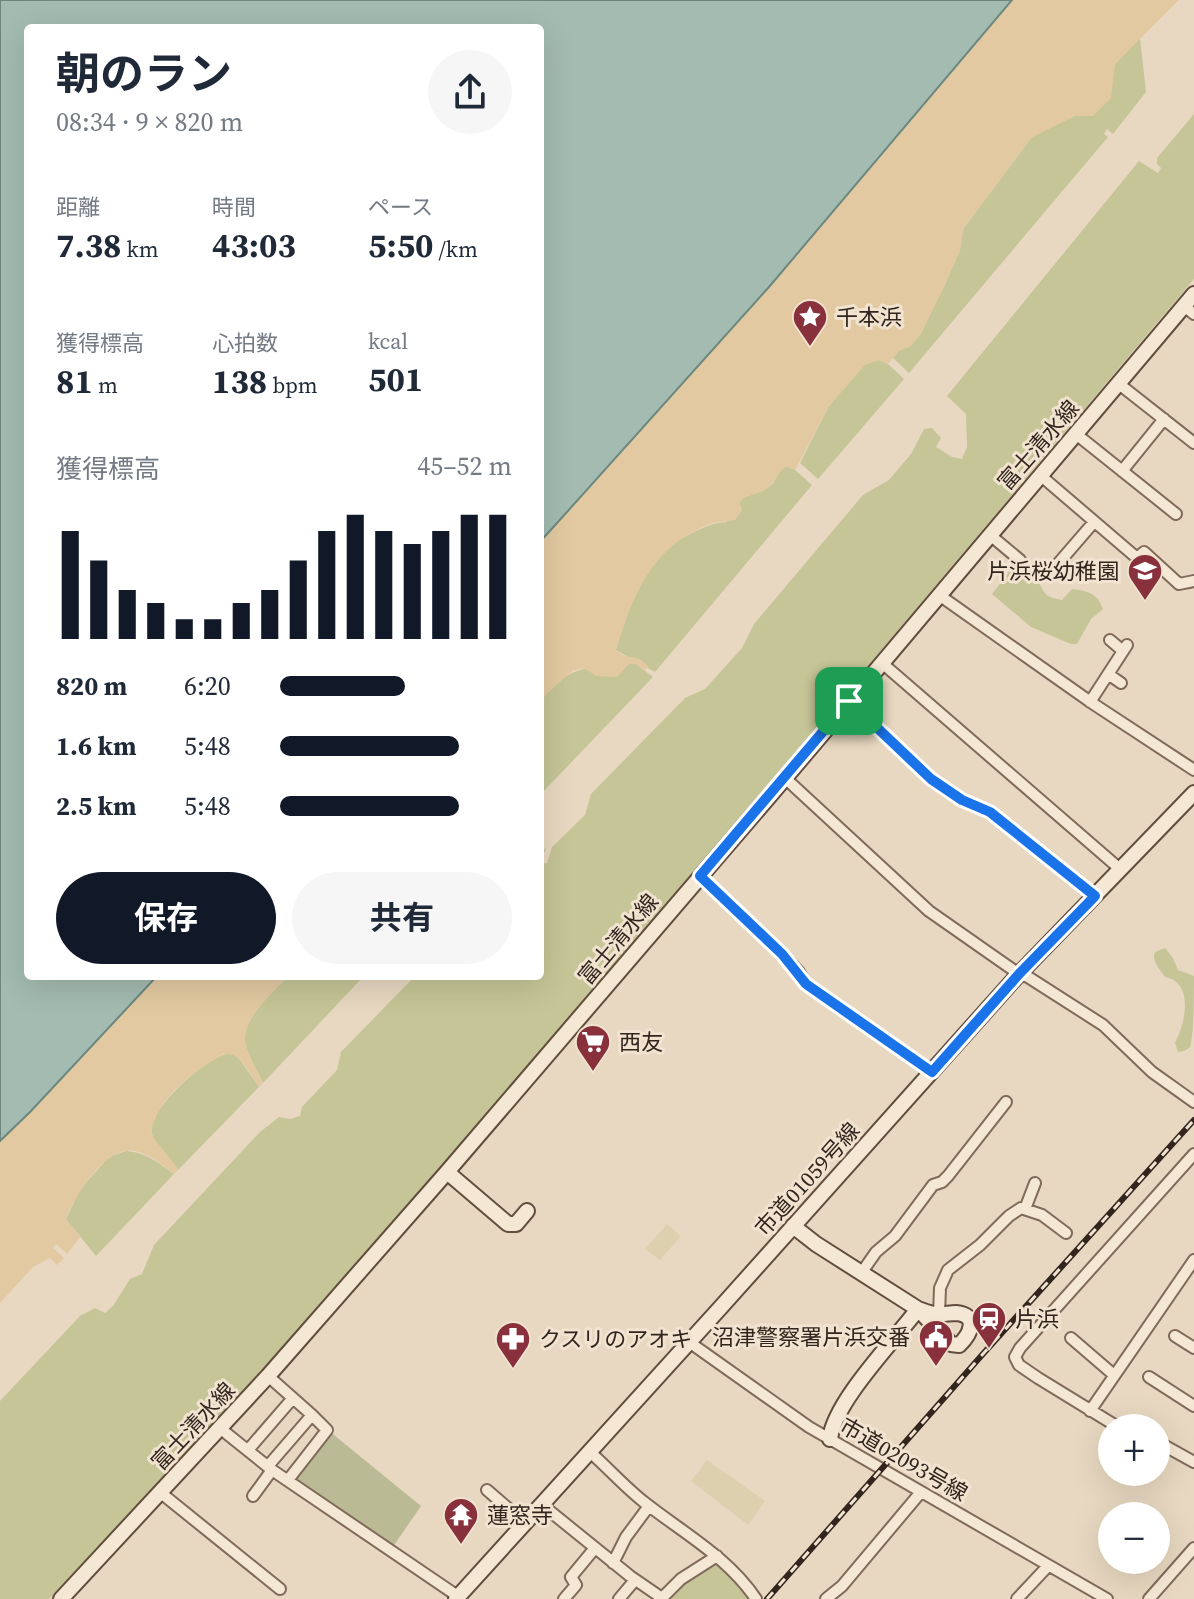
<!DOCTYPE html>
<html lang="ja">
<head>
<meta charset="utf-8">
<style>
  body { margin:0; font-family:"Source Serif 4","Noto Sans JP",serif; background:#f6f6f7; color:#1f2937; height:100vh; display:flex; flex-direction:column; font-size:30px; white-space:nowrap }
  * { box-sizing:border-box; margin:0 }
  p { font-size:26px; color:#747a83 }
  .icon { flex:none; width:44px; height:44px; fill:none; stroke:currentColor; stroke-width:2; stroke-linecap:round; stroke-linejoin:round }
  .map { position:relative; flex:1; overflow:hidden }
  .panel { position:absolute; left:24px; top:24px; width:520px; height:956px; display:flex; flex-direction:column; background:#fff; border-radius:8px; box-shadow:0 8px 32px #0002 }
  .panel>* { flex:none }
  .fabs { position:absolute; left:1098px; top:1414px; display:grid; gap:16px }
  .fabs a { display:grid; place-items:center; width:72px; height:72px; border-radius:50%; background:#fff; box-shadow:0 8px 32px #0002; font-size:40px }
  .pin { position:absolute; display:grid; place-items:center; width:68px; height:68px; color:#fff; margin:-34px; border-radius:16px; box-shadow:0 4px 12px #0006 }
  .round { display:grid; place-items:center; flex:none; width:84px; height:84px; border-radius:42px; background:#f6f6f7 }
  .summary { display:flex; align-items:center; justify-content:space-between; height:136px; padding:0 32px }
  h1 { font-size:44px; font-weight:700; line-height:60px }
  .metrics { display:grid; grid-template-columns:repeat(3,1fr); gap:12px; height:136px; padding:8px 32px }
  .metrics div { display:grid; align-content:center }
  .metrics b { font-size:34px; font-weight:700 }
  .metrics small { font-size:22px; font-weight:400 }
  .metrics p { font-size:22px }
  .chart { height:224px; padding:16px 32px }
  .chart p { display:flex; justify-content:space-between }
  .chart svg { width:100%; height:144px; margin-top:8px; stroke:#111827; stroke-width:6 }
  .action { display:flex; gap:16px; margin-top:auto; padding:16px 32px }
  .action a { flex:1; height:92px; border-radius:48px; background:#111827; color:#fff; font-size:32px; font-weight:700; line-height:92px; text-align:center }
  .action a+a { background:#f6f6f7; color:#1f2937 }
  ul { padding:0 32px; list-style:none; font-size:26px }
  li { display:grid; grid-template-columns:128px 96px 1fr; align-items:center; height:60px }
  li i { height:20px; border-radius:10px; background:#111827 }
  .map>svg:first-child { display:block }
  .farmland { fill:#ddd0af }
  .green { fill:#c5c597 }
  .sand { fill:#e2c9a1 }
  .cemetery { fill:#baba95 }
  .water { fill:#a3bbb1; stroke:#6c887e; stroke-width:2 }
  .lines { fill:none; stroke-linecap:round; stroke-linejoin:round }
  .street-casing { stroke:#806a5b; stroke-width:14 }
  .secondary-casing { stroke:#614c3e; stroke-width:18 }
  .street { stroke:#f4e7d3; stroke-width:10 }
  .secondary { stroke:#f4e7d3; stroke-width:14 }
  .rail-casing { stroke:#31251d; stroke-width:6 }
  .rail { stroke:#f1e3d0; stroke-width:3; stroke-dasharray:9; stroke-linecap:butt }
  .route-casing { stroke:#fff; stroke-width:16 }
  .route { stroke:#1a73e8; stroke-width:10 }
  .labels { text-anchor:middle; stroke-width:6; stroke-linejoin:round; paint-order:stroke }
  .poi-label { font-size:22px; fill:#31251d; stroke:#f1e3d0; text-anchor:start }
  .street-label { font-size:22px; fill:#31251d; stroke:#f1e3d0 }
</style>
</head>
<body>
<div class="map">
<svg width="1194" height="1599" viewBox="0 0 1194 1599">
  <rect width="100%" height="100%" fill="#e8d8c1"/>
  <path class="farmland" d="M667 1224 681 1236 660 1260 645 1249Z
    M707 1460 765 1501 748 1525 691 1481Z"/>
  <path class="green" d="M1140 38 1146 92 1113 134 1107 129 1104 134 1108 137 909 373 893 358 900 350 911 346 943 289 960 250 963 229 1032 137 1075 115 1115 64Z
    M1194 114V279C871 661 551 1047 217 1420 163 1481 105 1539 49 1599H0V1401L80 1316 95 1308 105 1313 113 1306 130 1279 142 1274 154 1245 260 1132 279 1117 290 1119 300 1116 302 1107 337 1070 341 1052 415 976H540V852L546 848 540 864 547 863 552 847 585 815 591 794 685 698 705 689 742 648 754 624 863 495 889 480 911 454 924 429 932 428 941 438 936 447 952 457 962 459 967 447 966 414 947 396 1139 161 1158 173 1161 168 1157 164V158Z
    M879 360 888 364 904 379 818 479 800 463 829 406 865 364Z
    M786 466 795 470 812 485 655 672 616 650C627 614 639 571 670 546 676 541 685 537 692 533 704 527 713 523 727 522L743 498 762 491 773 484 779 472Z
    M1023 569C1027 572 1032 574 1035 578 1047 592 1040 596 1062 600L1072 589C1087 591 1098 593 1103 609L1091 619 1077 644H1071L1031 627 992 594 1009 572Z
    M629 664H636L653 677 540 795V700C571 664 586 668 629 664Z
    M1165 948 1173 958 1178 970 1194 976C1194 991 1194 1036 1190 1047 1186 1051 1183 1051 1178 1052L1175 1043C1186 1022 1194 982 1165 977 1160 969 1151 961 1155 952Z
    M288 976H364L263 1083C257 1070 247 1055 245 1040 243 1018 274 991 288 976Z
    M232 1053 238 1057 259 1087 178 1170C171 1159 155 1145 152 1134 146 1110 210 1053 232 1053Z
    M126 1151C145 1152 159 1163 174 1174L96 1256 66 1219 81 1188 109 1157Z
    M717 1560 744 1589 748 1599H668L684 1582Z"/>
  <path class="sand" d="M1012 0H1179L1115 64 1111 98 1093 116H1075L1032 137 963 229 960 250 943 289 921 334 911 346 900 350 888 364 879 360 865 365 829 406 795 470 786 466C779 472 778 476 773 483 766 493 753 493 743 498L740 503 742 510 735 520C726 522 718 521 710 524 651 547 634 594 616 650L622 655 640 659 649 667 645 670 636 664H629L617 677 596 676 584 668 572 671 540 700V542L769 287Z
    M157 976H288C274 991 243 1018 245 1040 247 1055 257 1070 263 1083L259 1087C248 1073 242 1052 223 1054 193 1072 160 1095 151 1131L153 1137 176 1166 178 1170 174 1174C162 1165 150 1154 135 1151 105 1145 75 1196 66 1219L80 1237 67 1254 56 1244 53 1248 64 1258 57 1265 50 1258 33 1267 0 1303V1141L31 1111Z"/>
  <path class="cemetery" d="M329 1431 421 1506 392 1548 293 1478Z"/>
  <path class="water" d="M0 0H1012L769 287 540 542V28H28V976H157L31 1111 0 1141Z"/>
  <g class="lines">
    <defs>
      <path id="street" d="M1184 306 1194 314
        M1119 384 1194 443
        M1076 434 1176 514
        M1122 471 1164 419
        M1040 475 1137 558 1144 552 1179 584 1194 581
        M990 535 1020 560
        M1056 566 1094 522
        M939 595 1092 703 1194 770
        M1110 640 1123 651
        M882 663 1120 869
        M1108 674 1121 683
        M849 701 931 779 962 800 990 812 1095 896
        M1090 702 1127 645
        M785 778 929 911 1019 974 1028 977 1103 1025 1152 1072 1194 1102
        M700 876 782 954 799 972 806 984 932 1072
        M1025 1209 1035 1183
        M862 1272 876 1252 895 1236 933 1185 942 1182 948 1176 1006 1102
        M939 1314 940 1288 948 1270 980 1245 1009 1216 1021 1208 1042 1215 1066 1233
        M1175 1336 1194 1348
        M1071 1338 1114 1375
        M689 1342 809 1427 1107 1599
        M1149 1377 1194 1406
        M1090 1411 1194 1260
        M222 1428 226 1433 272 1470 459 1597
        M1127 1428 1113 1424 1038 1378 1019 1365 1015 1357 1020 1348 1194 1154
        M1156 1441 1194 1462
        M248 1450 293 1398
        M590 1452C608 1468 625 1487 644 1502 683 1533 728 1557 756 1599
        M268 1466 312 1415 268 1376
        M288 1480 327 1430 312 1415
        M487 1490 525 1523
        M161 1493 280 1589
        M253 1496 272 1470
        M541 1504 630 1576 662 1598 681 1579 717 1556
        M613 1563 626 1537 649 1506
        M564 1599 576 1585 571 1577 595 1548
        M619 1599 635 1580
        M826 1599 842 1586 921 1492
        M1017 1599 1048 1566
        M1149 1599 1194 1548"/>
      <path id="secondary" d="M447 1172 508 1224H516L527 1211
        M793 1226 816 1244 918 1309 951 1344 959 1345C971 1334 979 1315 956 1313 949 1313 943 1315 936 1314 930 1314 924 1311 918 1309
        M830 1439C834 1402 894 1341 918 1309
        M61 1599 268 1376 447 1172 785 778 1194 294
        M456 1599 721 1307 1019 974 1194 793"/>
    </defs>
    <use href="#street" class="street-casing"/>
    <use href="#secondary" class="secondary-casing"/>
    <use href="#street" class="street"/>
    <use href="#secondary" class="secondary"/>
    <defs>
      <path id="rail" d="M767 1599 982 1355 1194 1120"/>
    </defs>
    <use href="#rail" class="rail-casing"/>
    <use href="#rail" class="rail"/>
  </g>
  <g class="lines">
    <defs>
      <path id="route" d="M849 701 931 779 962 800 990 812 1095 896 1019 974 932 1072 806 984 782 954 700 876Z"/>
    </defs>
    <use href="#route" class="route-casing"/>
    <use href="#route" class="route"/>
  </g>
  <defs>
    <symbol id="sight-pin" viewBox="-11 -11 22 30"><path d="M0 17L-7.5 6A9.5 9.5 0 1 1 7.5 6Z" fill="#88313c" stroke="#f1e3d0"/><path d="M0-6L1.8-2.2L6-1.7L2.9 1.2L3.7 5.4L0 3.3L-3.7 5.4L-2.9 1.2L-6-1.7L-1.8-2.2Z" fill="#fff"/></symbol>
    <symbol id="school-pin" viewBox="-11 -11 22 30"><path d="M0 17L-7.5 6A9.5 9.5 0 1 1 7.5 6Z" fill="#88313c" stroke="#f1e3d0"/><path d="M0-5L7-2L0 1L-7-2ZM-4 1L0 2.5L4 1V4Q0 6-4 4Z" fill="#fff"/></symbol>
    <symbol id="supermarket-pin" viewBox="-11 -11 22 30"><path d="M0 17L-7.5 6A9.5 9.5 0 1 1 7.5 6Z" fill="#88313c" stroke="#f1e3d0"/><path d="M-6-5.5h2.5l.6 2H6L4.5 2H-2.5L-4.4-4H-6ZM-1.5 3.2a1.3 1.3 0 1 0 .1 0ZM3 3.2a1.3 1.3 0 1 0 .1 0Z" fill="#fff"/></symbol>
    <symbol id="station-pin" viewBox="-11 -11 22 30"><path d="M0 17L-7.5 6A9.5 9.5 0 1 1 7.5 6Z" fill="#88313c" stroke="#f1e3d0"/><path d="M-3-6H3Q5-6 5-4V2Q5 4 3 4L4.5 6H3L1.5 4h-3L-3 6H-4.5L-3 4Q-5 4-5 2V-4Q-5-6-3-6ZM-3.5-4v3h7v-3ZM-3.5 1v1.5H-2V1ZM2 1v1.5H3.5V1Z" fill="#fff"/></symbol>
    <symbol id="civic-pin" viewBox="-11 -11 22 30"><path d="M0 17L-7.5 6A9.5 9.5 0 1 1 7.5 6Z" fill="#88313c" stroke="#f1e3d0"/><path d="M-.6-6.5H3V-4.5H.6V-3L4-1V1h2V6H-6V1h2V-1L-.6-3ZM-1.2 2.5V6h2.4V2.5Z" fill="#fff"/></symbol>
    <symbol id="pharmacy-pin" viewBox="-11 -11 22 30"><path d="M0 17L-7.5 6A9.5 9.5 0 1 1 7.5 6Z" fill="#88313c" stroke="#f1e3d0"/><path d="M-2-6h4v4h4v4h-4v4h-4v-4h-4v-4h4Z" fill="#fff"/></symbol>
    <symbol id="temple-pin" viewBox="-11 -11 22 30"><path d="M0 17L-7.5 6A9.5 9.5 0 1 1 7.5 6Z" fill="#88313c" stroke="#f1e3d0"/><path d="M0-6L5-2H3V0L6.5 2.5H4V6H1.5V3h-3V6H-4V2.5H-6.5L-3 0V-2H-5Z" fill="#fff"/></symbol>
  </defs>
  <g fill-rule="evenodd">
    <use href="#sight-pin" x="790" y="297" width="40" height="54"/>
    <use href="#school-pin" x="1125" y="551" width="40" height="54"/>
    <use href="#supermarket-pin" x="573" y="1022" width="40" height="54"/>
    <use href="#station-pin" x="969" y="1299" width="40" height="54"/>
    <use href="#civic-pin" x="916" y="1317" width="40" height="54"/>
    <use href="#pharmacy-pin" x="493" y="1319" width="40" height="54"/>
    <use href="#temple-pin" x="441" y="1495" width="40" height="54"/>
  </g>
  <g class="labels">
    <g class="poi-label">
      <text x="836" y="325">千本浜</text>
      <text x="1119" y="579" text-anchor="end">片浜桜幼稚園</text>
      <text x="619" y="1050">西友</text>
      <text x="1015" y="1327">片浜</text>
      <text x="910" y="1345" text-anchor="end">沼津警察署片浜交番</text>
      <text x="539" y="1347">クスリのアオキ</text>
      <text x="487" y="1523">蓮窓寺</text>
    </g>
    <g class="street-label">
      <text transform="translate(1038 445) rotate(-49)" y="8">富士清水線</text>
      <text transform="translate(618 939) rotate(-50)" y="8">富士清水線</text>
      <text transform="translate(807 1179) rotate(-48)" y="8">市道01059号線</text>
      <text transform="translate(193 1426) rotate(-47)" y="8">富士清水線</text>
      <text transform="translate(904 1459) rotate(30)" y="8">市道02093号線</text>
    </g>
  </g>
</svg>
<div class="fabs">
<a>+</a>
<a>−</a>
</div>
<div class="pin" style="left:849px;top:701px;background:#1e9e55"><svg class="icon" aria-label="arrive" viewBox="0 0 24 24"><path d="M6 21V4h12l-3 4 3 4H6"/></svg></div>
<section class="panel">
<div class="summary"><div><h1>朝のラン</h1><p>08:34 · 9 × 820 m</p></div><a class="round"><svg class="icon" aria-label="share" viewBox="0 0 24 24"><path d="M12 15V3M7 8l5-5 5 5M5 13v7h14v-7"/></svg></a></div>
<div class="metrics">
<div><p>距離</p><b>7.38<small> km</small></b></div>
<div><p>時間</p><b>43:03</b></div>
<div><p>ペース</p><b>5:50<small> /km</small></b></div>
</div>
<div class="metrics">
<div><p>獲得標高</p><b>81<small> m</small></b></div>
<div><p>心拍数</p><b>138<small> bpm</small></b></div>
<div><p>kcal</p><b>501</b></div>
</div>
<div class="chart"><p><span>獲得標高</span>45–52 m</p>
<svg viewBox="0 0 160 44" preserveAspectRatio="none"><path d="M5 44V11M15 44V20M25 44V29M35 44V33M45 44V38M55 44V38M65 44V33M75 44V29M85 44V20M95 44V11M105 44V6M115 44V11M125 44V15M135 44V11M145 44V6M155 44V6"/></svg>
</div>
<ul>
<li><b>820 m</b>6:20<i style="width:54%"></i></li>
<li><b>1.6 km</b>5:48<i style="width:77%"></i></li>
<li><b>2.5 km</b>5:48<i style="width:77%"></i></li>
</ul>
<div class="action"><a>保存</a><a>共有</a></div>
</section>
</div>
</body>
</html>
